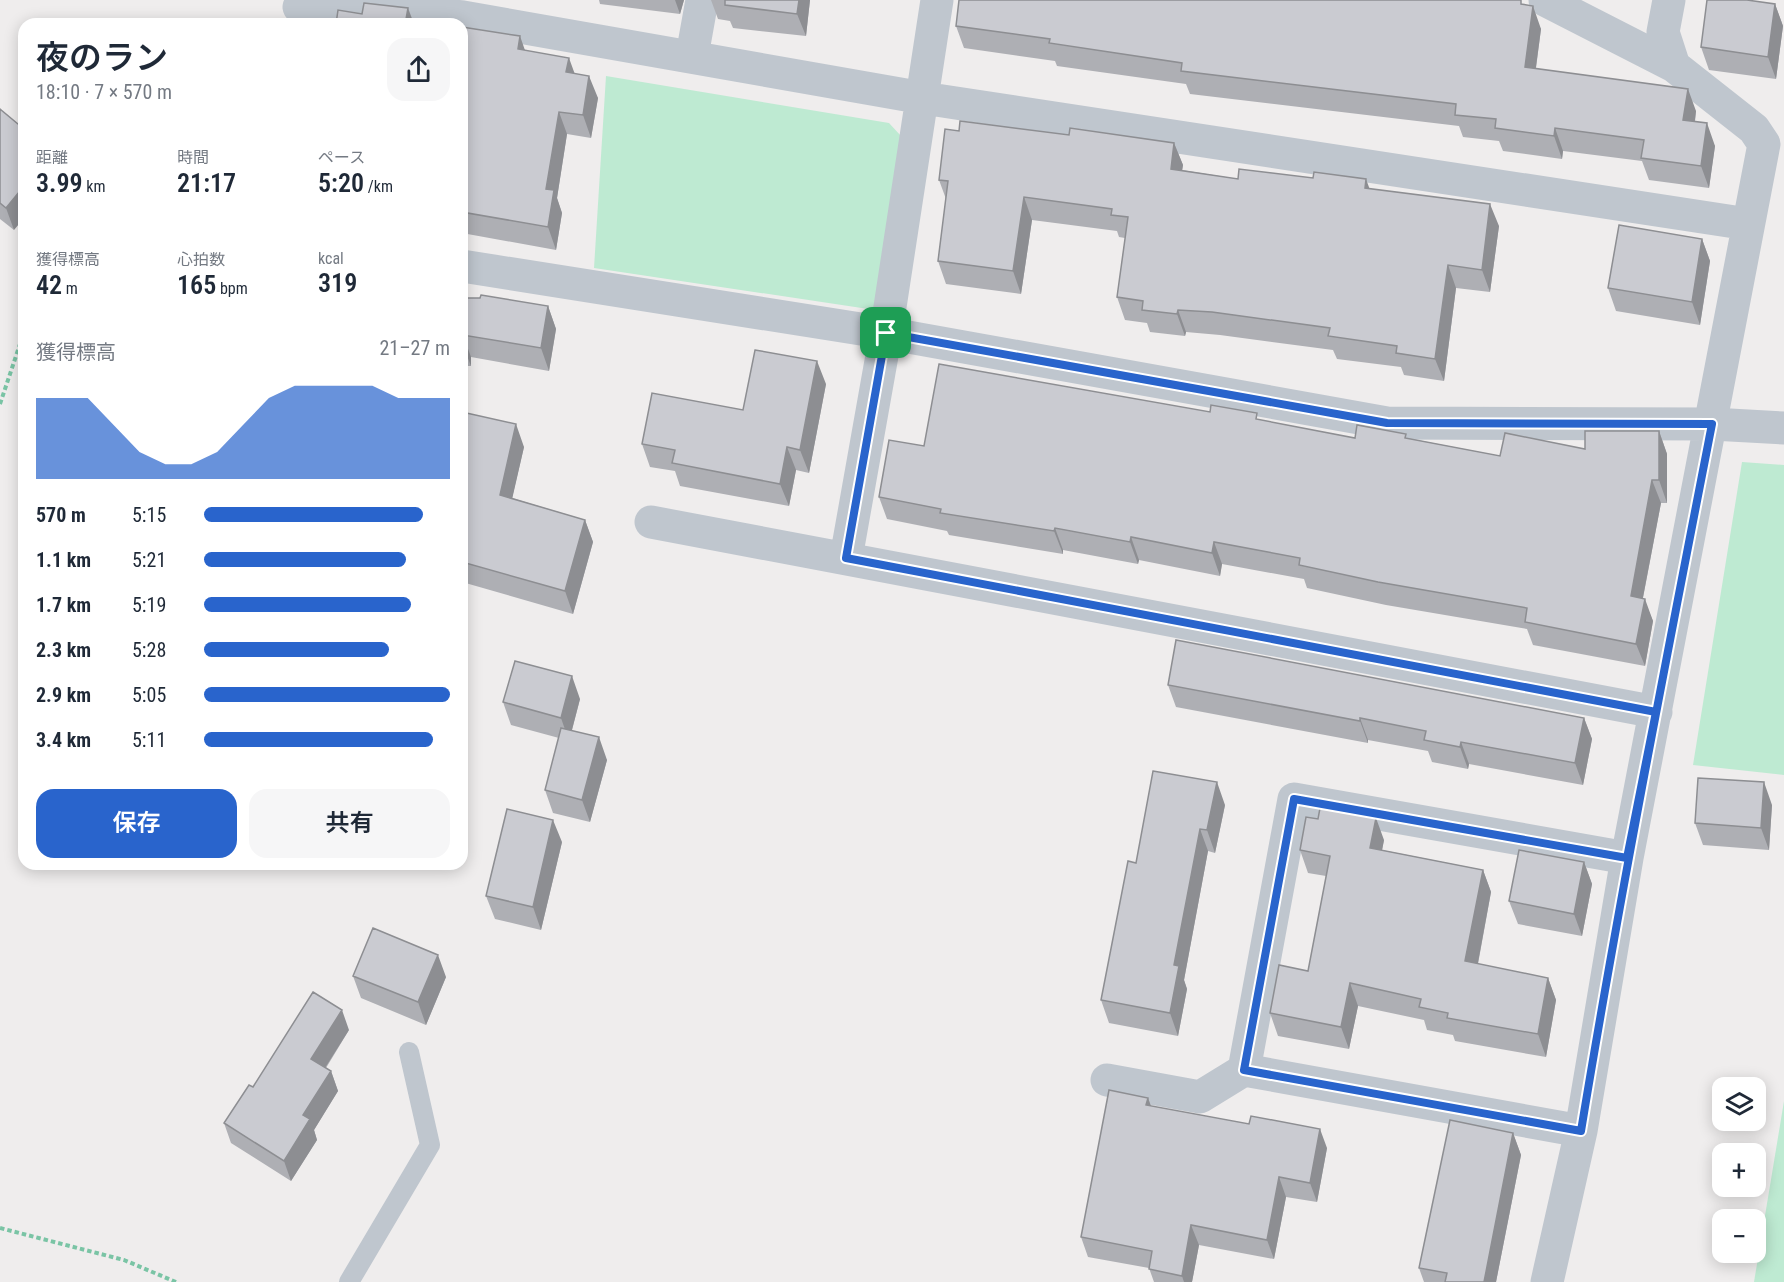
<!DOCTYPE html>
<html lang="ja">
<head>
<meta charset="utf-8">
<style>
  body { margin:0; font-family:"Roboto Condensed","Noto Sans JP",sans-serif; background:#f6f6f7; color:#1f2937; height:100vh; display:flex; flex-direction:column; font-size:22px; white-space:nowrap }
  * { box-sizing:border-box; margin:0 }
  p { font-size:20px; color:#747a83 }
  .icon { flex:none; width:33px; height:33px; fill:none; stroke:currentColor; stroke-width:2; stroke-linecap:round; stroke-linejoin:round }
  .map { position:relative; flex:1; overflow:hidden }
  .drawer { position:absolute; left:18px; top:18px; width:450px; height:852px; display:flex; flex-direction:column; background:#fff; border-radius:18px; box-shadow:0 3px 15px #0003 }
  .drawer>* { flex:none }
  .controls { position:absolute; left:1712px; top:1077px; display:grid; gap:12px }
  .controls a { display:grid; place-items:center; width:54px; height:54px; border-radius:12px; background:#fff; box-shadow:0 3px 15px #0003; font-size:30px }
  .pin { position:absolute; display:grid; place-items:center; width:51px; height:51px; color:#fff; margin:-26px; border-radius:12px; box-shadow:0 3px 9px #0006 }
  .round { display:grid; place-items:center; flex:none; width:63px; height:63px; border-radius:18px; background:#f6f6f7 }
  .headline { display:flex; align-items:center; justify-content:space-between; height:102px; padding:0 18px }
  h1 { font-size:33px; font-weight:600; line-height:45px }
  .metrics { display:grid; grid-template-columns:repeat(3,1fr); gap:9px; height:102px; padding:6px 18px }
  .metrics div { display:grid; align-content:center }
  .metrics b { font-size:26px; font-weight:600 }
  .metrics small { font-size:16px; font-weight:400 }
  .metrics p { font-size:16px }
  .chart { height:168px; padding:12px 18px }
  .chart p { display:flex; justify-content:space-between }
  .chart svg { width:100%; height:108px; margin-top:6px; fill:#2964cc; opacity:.7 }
  .button { display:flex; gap:12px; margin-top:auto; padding:12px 18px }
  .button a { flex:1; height:69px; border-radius:18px; background:#2964cc; color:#fff; font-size:24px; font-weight:600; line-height:69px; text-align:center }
  .button a+a { background:#f6f6f7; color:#1f2937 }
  ul { padding:0 18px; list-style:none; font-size:20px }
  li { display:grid; grid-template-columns:96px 72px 1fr; align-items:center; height:45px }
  li i { height:15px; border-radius:8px; background:#2964cc }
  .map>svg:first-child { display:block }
  .green { fill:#beead2 }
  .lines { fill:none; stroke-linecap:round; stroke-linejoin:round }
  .path { stroke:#7ac4a5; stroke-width:4; stroke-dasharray:4.5 3; stroke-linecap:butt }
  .service { stroke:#bfc6ce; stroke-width:20 }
  .minor { stroke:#bfc6ce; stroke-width:33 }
  .wall { fill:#aeafb4 }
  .shaded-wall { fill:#8d8e92 }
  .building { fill:#cacbd1; stroke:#8d8e92; stroke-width:1.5 }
  .route-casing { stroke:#fff; stroke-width:12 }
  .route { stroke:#2964cc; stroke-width:8 }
</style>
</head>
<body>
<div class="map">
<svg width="1784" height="1282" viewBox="0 0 1784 1282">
  <rect width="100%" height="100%" fill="#efeded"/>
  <path class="green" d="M606 76 889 123 901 136 875 310 594 268Z
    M1742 462 1784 465V775L1693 765Z
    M1784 1101V1282H1754Z"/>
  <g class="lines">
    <path class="path" d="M0 404 24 332
      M0 1228 124 1260 176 1282"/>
    <path class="service" d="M349 1282 430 1145 409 1052"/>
    <path class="minor" d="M1545 0 1674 66 1754 129 1764 144 1627 858 1581 1131 1547 1282
      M1669 0 1663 32 1674 66
      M299 7 334 2 463 17 923 98 1748 224
      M692 56 702 0
      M462 266 886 333 1387 423 1712 424 1784 428
      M651 522 1656 712
      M846 558 886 333 937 0
      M1107 1080 1200 1097 1244 1070
      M1581 1131 1244 1070 1294 799 1627 858"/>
  </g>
  <path class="wall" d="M599 0H684L680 14 600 4Z
    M711 0H810L806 36 733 28 730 21 718 19Z
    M1775 4 1783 26 1776 79 1709 70 1701 47Z
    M1525 5 1541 29 1536 68 1696 111 1695 122 1715 146 1709 188 1649 180 1642 161 1563 151 1562 159 1503 151 1499 141 1463 137 1459 126 1190 94 1186 84 1057 66 1055 61 964 48 956 26Z
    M462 27 525 50 574 73 598 98 591 138 567 134 557 198 562 213 556 250 462 233Z
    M0 109 14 230 0 219Z
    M959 131 1069 135 1174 143 1183 165 1182 170 1238 179 1369 188 1499 226 1490 292 1456 288 1444 381 1404 375 1401 367 1337 359 1333 350 1220 335 1186 332 1185 336 1150 332 1147 323 1125 320 1117 297 1125 238 1119 237 1117 231 1032 220 1021 294 946 284 938 261 946 199 939 180Z
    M1702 239 1710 261 1700 325 1616 311 1608 288Z
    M462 298 548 306 556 329 549 371 471 357V366H462Z
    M826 384 809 473 796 470 789 506 680 486 675 471 650 467 642 444Z
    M462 412 524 447 512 498 585 520 593 542 573 614 462 582Z
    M1210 412 1259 420 1355 438H1407L1500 456 1585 449 1659 431 1667 454V503H1661L1643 598 1653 621 1645 666 1533 645 1527 629 1386 605 1307 588 1304 579 1222 564 1220 576 1139 560 1138 564 1063 550V554L949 535 947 531 887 519 879 497 924 446Z
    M1168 685 1584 718 1592 739 1583 785 1469 764 1468 769 1432 762 1428 751 1368 740V743L1176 707Z
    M580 699 572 730 607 760 590 822 553 813 545 790 559 738 511 725 503 702Z
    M1225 805 1215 853 1208 851 1184 980 1187 989 1178 1036 1109 1023 1101 1000 1136 863Z
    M1772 805 1769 850 1703 845 1695 823Z
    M1384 840 1382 850 1483 870 1491 892 1478 964 1548 978 1556 1000 1546 1057 1455 1041 1453 1035 1427 1030 1424 1020 1358 1006 1349 1049 1278 1036 1270 1013 1308 971 1326 876 1308 873 1300 850Z
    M562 842 541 930 495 919 486 896Z
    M1584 862 1592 884 1582 936 1518 924 1509 901Z
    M353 976 446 977 426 1025 361 998Z
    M349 1030 326 1068 331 1071 338 1091 314 1130 317 1140 291 1181 231 1143 224 1123 253 1087Z
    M1148 1098 1151 1106 1327 1148 1317 1202 1286 1197 1274 1259 1199 1245 1192 1282H1154L1149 1268 1088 1257 1081 1237Z
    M1513 1133 1521 1155 1496 1282H1424L1419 1268Z"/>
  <path class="shaded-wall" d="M675 0H684L680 14Z
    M799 0H810L806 36 797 14Z
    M1775 4 1783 26 1776 79 1768 57Z
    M1533 6 1541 29 1533 89 1525 67Z
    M408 8 414 24 406 19Z
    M520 36 528 59 518 49Z
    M569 58 577 80 566 72Z
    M589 76 598 98 591 138 583 115Z
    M1688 89 1696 111 1692 143 1683 120Z
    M559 112 567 134 557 198 562 213 556 250 548 227 546 189Z
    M1707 123 1715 146 1709 188 1701 166Z
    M1555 128 1563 151 1562 159 1554 136Z
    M1174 143 1183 165 1179 191 1171 169Z
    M1366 179 1374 201 1365 188Z
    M24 186V218L14 230 6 208Z
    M1024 197 1032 220 1021 294 1013 271Z
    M1490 204 1499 226 1490 292 1482 270Z
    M1702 239 1710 261 1700 325 1692 302Z
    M1448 265 1456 288 1444 381 1435 359Z
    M548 306 556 329 549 371 541 348Z
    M1178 310 1186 332 1185 336 1177 314Z
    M463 335 471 357V366L462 343Z
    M817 361 826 384 809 473 800 450Z
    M516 424 524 447 508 517 500 495Z
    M1659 431 1667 454V503L1659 480Z
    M787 447 796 470 789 506 780 484Z
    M1652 480 1661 503 1639 618 1631 596Z
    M585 520 593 542 573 614 565 591Z
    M1055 528 1063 550V554L1054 531Z
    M1131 537 1139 560 1138 564 1130 542Z
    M1214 542 1222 564 1220 576 1212 553Z
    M1645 599 1653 621 1645 666 1636 644Z
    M572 676 580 699 569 741 561 718Z
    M1360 718 1368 740V743L1360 721Z
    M1584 718 1592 739 1583 785 1575 763Z
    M599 737 607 760 590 822 582 800Z
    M1461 742 1469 764 1468 769 1460 747Z
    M1217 782 1225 805 1215 853 1207 830Z
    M1764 782 1772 805 1769 850 1761 828Z
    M1376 818 1384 840 1378 871 1370 848Z
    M553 820 562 842 541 930 533 907Z
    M1200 829 1208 851 1184 980 1187 989 1178 1036 1170 1013 1174 965Z
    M1584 862 1592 884 1582 936 1574 914Z
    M1483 870 1491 892 1474 984 1465 961Z
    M438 955 446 977 426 1025 418 1002Z
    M1548 978 1556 1000 1546 1057 1538 1034Z
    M1350 983 1358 1006 1349 1049 1341 1027Z
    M342 1010 349 1030 318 1079 311 1059Z
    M331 1071 338 1091 314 1130 317 1140 291 1181 284 1161 303 1115Z
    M1148 1098 1155 1117 1146 1105Z
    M1320 1129 1327 1148 1317 1202 1310 1183Z
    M1513 1133 1521 1155 1496 1282H1484Z
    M1279 1177 1286 1197 1274 1259 1267 1240Z
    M1191 1225 1199 1245 1192 1282H1184L1182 1276Z"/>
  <path class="building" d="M725 0H799L797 14 725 5Z
    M959 0H1521V4L1533 6 1525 67 1688 89 1683 120 1707 123 1701 166 1641 158 1644 140 1555 128 1554 136 1495 128 1496 119 1455 115 1456 104 1181 71 1182 63 1049 43 1050 39 956 26Z
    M1707 0H1747L1775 4 1768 57 1701 47Z
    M364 3 408 8 406 19 441 24H336L338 10 362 14Z
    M462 27 520 36 518 49 569 58 566 72 589 76 583 115 559 112 546 189 554 190 548 227 462 212Z
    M0 109 24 129V186L6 208 0 203Z
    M960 121 1069 135 1070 128 1174 143 1171 169 1238 179 1239 169 1313 178 1314 172 1366 179 1365 188 1490 204 1482 270 1448 265 1435 359 1396 353 1397 346 1328 336 1330 328 1212 312 1178 310 1177 314 1142 310 1143 301 1117 297 1128 217 1111 215 1112 209 1024 197 1013 271 938 261 948 181 939 180 945 129 959 131Z
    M1619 225 1702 239 1692 302 1608 288Z
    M481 295 548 306 541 348 463 335 462 343V298H480Z
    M755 350 817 361 800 450 787 447 780 484 672 463 675 450 642 444 652 393 743 410Z
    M939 364 1210 412 1211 405 1257 413 1256 419 1355 438 1357 425 1406 434 1405 438 1500 456 1505 433 1585 449V431H1659V480H1652L1631 596 1645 599 1636 644 1525 622 1527 608 1378 582 1299 565 1300 558 1214 542 1212 553 1131 537 1130 542 1055 528 1054 531 940 513 941 509 879 497 889 440 924 446Z
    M462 412 516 424 500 495 585 520 565 591 462 562Z
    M1176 640 1584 718 1575 763 1461 742 1460 747 1424 740 1426 731 1360 718V721L1168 685Z
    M515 661 572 676 561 718 503 702Z
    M561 728 599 737 582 800 545 790Z
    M1153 771 1217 782 1207 830 1200 829 1174 965 1179 966 1170 1013 1101 1000 1128 861 1136 863Z
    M1698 778 1764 782 1761 828 1695 823Z
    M1320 808 1376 818 1370 848 1483 870 1465 961 1548 978 1538 1034 1447 1018 1448 1013 1419 1007 1421 999 1350 983 1341 1027 1270 1013 1279 965 1308 971 1330 856 1300 850 1306 817 1318 819Z
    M507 809 553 820 533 907 486 896Z
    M1519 850 1584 862 1574 914 1509 901Z
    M373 928 438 955 418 1002 353 976Z
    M313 992 342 1010 311 1059 331 1071 303 1115 310 1119 284 1161 224 1123 249 1085 253 1087Z
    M1109 1090 1148 1098 1146 1105 1249 1124 1251 1116 1320 1129 1310 1183 1279 1177 1267 1240 1191 1225 1182 1276 1149 1269 1152 1251 1081 1237Z
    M1450 1120 1513 1133 1484 1282H1445L1447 1273 1419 1268Z"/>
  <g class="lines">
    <defs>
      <path id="route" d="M886 333 846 558 1656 712 1627 858 1294 799 1244 1070 1581 1131C1620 895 1666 660 1712 424L1387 423 886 333"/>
    </defs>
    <use href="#route" class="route-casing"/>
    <use href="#route" class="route"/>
  </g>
</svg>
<div class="controls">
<a><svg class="icon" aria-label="layers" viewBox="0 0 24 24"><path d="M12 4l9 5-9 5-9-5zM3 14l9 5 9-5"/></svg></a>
<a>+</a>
<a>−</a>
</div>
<div class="pin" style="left:886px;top:333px;background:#1e9e55"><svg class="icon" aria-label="arrive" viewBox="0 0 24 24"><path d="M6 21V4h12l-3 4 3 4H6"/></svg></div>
<section class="drawer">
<div class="headline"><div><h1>夜のラン</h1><p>18:10 · 7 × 570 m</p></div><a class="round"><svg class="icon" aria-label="share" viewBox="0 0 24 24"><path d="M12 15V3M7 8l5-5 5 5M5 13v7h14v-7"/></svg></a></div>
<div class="metrics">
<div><p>距離</p><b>3.99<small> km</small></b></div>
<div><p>時間</p><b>21:17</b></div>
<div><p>ペース</p><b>5:20<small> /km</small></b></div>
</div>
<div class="metrics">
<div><p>獲得標高</p><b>42<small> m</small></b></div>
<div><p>心拍数</p><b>165<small> bpm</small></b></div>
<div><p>kcal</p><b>319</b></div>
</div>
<div class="chart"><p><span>獲得標高</span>21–27 m</p>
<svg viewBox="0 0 160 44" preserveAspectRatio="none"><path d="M0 44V11L10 11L20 11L30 22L40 33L50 38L60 38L70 33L80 22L90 11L100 6L110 6L120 6L130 6L140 11L150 11L160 11V44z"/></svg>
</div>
<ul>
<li><b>570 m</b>5:15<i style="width:89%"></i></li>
<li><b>1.1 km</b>5:21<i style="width:82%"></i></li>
<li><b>1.7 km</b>5:19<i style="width:84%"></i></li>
<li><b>2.3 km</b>5:28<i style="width:75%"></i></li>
<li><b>2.9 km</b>5:05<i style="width:100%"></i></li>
<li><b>3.4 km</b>5:11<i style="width:93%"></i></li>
</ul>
<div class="button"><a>保存</a><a>共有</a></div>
</section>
</div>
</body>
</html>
